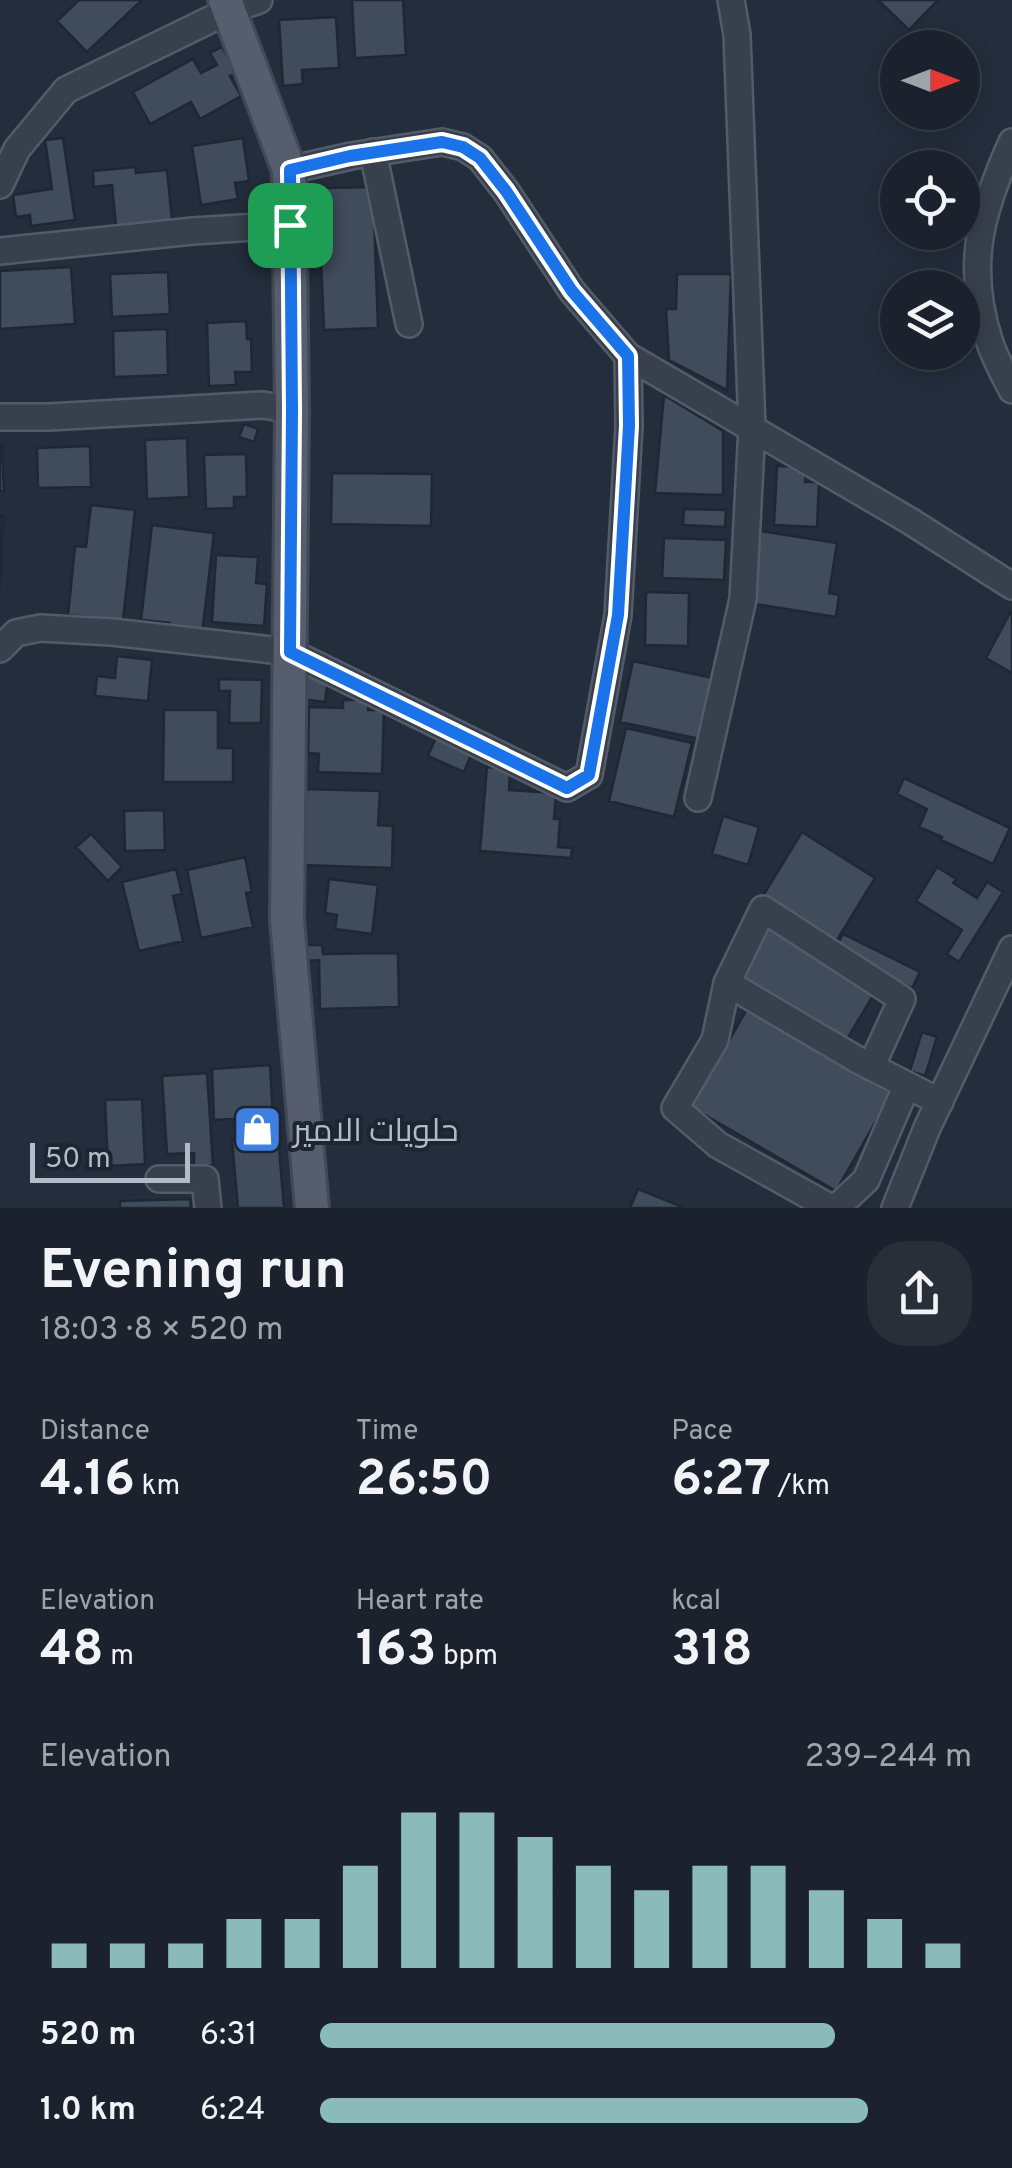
<!DOCTYPE html>
<html lang="en">
<head>
<meta charset="utf-8">
<style>
  body { margin:0; font-family:Overpass,Cairo,sans-serif; background:#282f39; color:#f1f3f6; height:100vh; display:flex; flex-direction:column; font-size:38px; white-space:nowrap }
  * { box-sizing:border-box; margin:0 }
  p { font-size:32px; color:#a0a4aa }
  .icon { flex:none; width:55px; height:55px; fill:none; stroke:currentColor; stroke-width:2; stroke-linecap:round; stroke-linejoin:round }
  .map { position:relative; height:1208px; overflow:hidden }
  .details { display:flex; flex-direction:column; background:#1b222d; flex:1 }
  .details>* { flex:none }
  .needle { width:65px; rotate:90deg }
  .tools { position:absolute; left:880px; top:30px; display:grid; gap:20px }
  .tools a { display:grid; place-items:center; width:100px; height:100px; border-radius:50%; background:#1b222d; box-shadow:0 5px 25px #0003,0 0 0 2px #393f49; font-size:50px }
  .scale { position:absolute; left:30px; bottom:25px; width:160px; box-sizing:border-box; padding-left:10px; border:5px solid #b4bbc8; border-top:0; font-size:28px; line-height:35px; white-space:nowrap; color:#b4bbc8; -webkit-text-stroke:8px #1d2532; paint-order:stroke }
  .pin { position:absolute; display:grid; place-items:center; width:85px; height:85px; color:#fff; margin:-42px; border-radius:20px; box-shadow:0 5px 15px #0006 }
  .round { display:grid; place-items:center; flex:none; width:105px; height:105px; border-radius:40px; background:#282f39 }
  .head { display:flex; align-items:center; justify-content:space-between; height:170px; padding:0 40px }
  h1 { font-size:55px; font-weight:700; line-height:75px }
  .stats { display:grid; grid-template-columns:repeat(3,1fr); gap:15px; height:170px; padding:10px 40px }
  .stats div { display:grid; align-content:center }
  .stats b { font-size:50px; font-weight:700 }
  .stats small { font-size:28px; font-weight:400 }
  .stats p { font-size:28px }
  .chart { height:280px; padding:20px 40px }
  .chart p { display:flex; justify-content:space-between }
  .chart svg { width:100%; height:180px; margin-top:10px; stroke:#8bbbb9; stroke-width:6 }
  ul { padding:0 40px; list-style:none; font-size:32px }
  li { display:grid; grid-template-columns:160px 120px 1fr; align-items:center; height:75px }
  li i { height:25px; border-radius:12px; background:#8bbbb9 }
  .map>svg:first-child { display:block }
  .building { fill:#404b5b; stroke:#1f2734; stroke-width:2.5 }
  .lines { fill:none; stroke-linecap:round; stroke-linejoin:round }
  .minor-casing { stroke:#535b68; stroke-width:30 }
  .major-casing { stroke:#414956; stroke-width:38 }
  .minor { stroke:#38404d; stroke-width:25 }
  .major { stroke:#565e6d; stroke-width:32 }
  .route-casing { stroke:#fff; stroke-width:20 }
  .route { stroke:#1a73e8; stroke-width:12 }
  .labels { text-anchor:middle; stroke-width:8; stroke-linejoin:round; paint-order:stroke }
  .poi-label { font-size:32px; fill:#b4bbc8; stroke:#1d2532; text-anchor:start }
</style>
</head>
<body>
<div class="map">
<svg width="1012" height="1208" viewBox="0 0 1012 1208">
  <rect width="100%" height="100%" fill="#242d3c"/>
  <path class="building" d="M79 0H142L87 52 57 21Z
    M352 0H403L406 55 355 58Z
    M878 0H938L909 30Z
    M336 17 339 68 302 70 303 84 283 86 279 20Z
    M222 47 237 73 230 76 241 96 200 119 191 102 150 124 133 92 193 59 201 73 217 65 210 53Z
    M63 138 75 220 31 226 30 215 16 217 13 195 52 189 45 140Z
    M243 138 249 181 235 183 238 199 201 205 192 146Z
    M135 167 136 173 167 170 172 220 116 226 112 185 94 187 93 171Z
    M373 187 378 328 324 330 319 215H307L306 198 326 197V188Z
    M71 267 75 324 0 329V271Z
    M168 272 170 314 112 317 110 274Z
    M677 274H731L727 390 669 360 666 309H676Z
    M246 321 247 339H251L252 372H235L236 385 209 386 207 323Z
    M167 329 168 375 114 377 113 331Z
    M664 395 723 431V495L655 493Z
    M244 424 258 429 254 442 239 437Z
    M187 438 189 497 147 499 145 440Z
    M0 445H2L4 491H0Z
    M90 446 91 487 38 488 37 448Z
    M246 454 247 497H234V508L206 509 204 455Z
    M777 466 806 467 805 482H819L817 527 774 525Z
    M332 473 432 474 431 526 331 524Z
    M91 505 135 510 123 621 68 615 75 546 86 547Z
    M684 509 726 510 725 527 683 525Z
    M0 516 3 517 0 588Z
    M152 525 214 533 202 634 170 630V623L141 620Z
    M760 531 837 543 829 593 839 595 836 617 749 603Z
    M664 538 726 540 724 580 662 578Z
    M216 555 258 557 256 583 267 584 264 626 212 622Z
    M646 592 689 593 688 646 645 645Z
    M1011 611H1012V673L986 658Z
    M117 656 152 660 148 701 95 696 97 676 115 678Z
    M633 661 713 678 700 739 620 722Z
    M297 674 328 678 325 702 293 698Z
    M219 679 262 680 261 723H229L230 691H219Z
    M343 700H369L368 710H384L382 774 318 772 319 754 308 753 309 707 343 708Z
    M164 710H218V748H233V782H163Z
    M626 728 692 743 674 817 609 801Z
    M437 735 473 750 464 772 428 756Z
    M487 767 510 769 509 790 556 793 554 819H560L558 847 572 848 571 858 480 851Z
    M904 778 1010 828 993 864 941 840 942 837 919 827 927 809 897 794Z
    M305 789 380 791 378 825 393 826 392 868 302 865Z
    M164 810 165 850 125 851 124 811Z
    M723 816 759 827 748 865 712 854Z
    M802 832 875 878 834 945 761 899Z
    M91 834 122 867 108 881 76 847Z
    M245 857 252 892 246 893 253 927 201 938 187 870Z
    M937 867 956 879 953 883 977 898 987 882 1003 892 959 962 947 954 962 930 916 901Z
    M176 869 182 894 173 896 183 941 139 951 122 882Z
    M329 879 378 885 372 934 335 929 337 915 325 913Z
    M768 922 877 989 844 1044 735 977Z
    M843 934 920 972 912 988 835 949Z
    M304 945H322L323 954 398 953 399 1007 320 1009 319 960 304 961Z
    M747 1009 892 1093 836 1191 691 1107Z
    M922 1032 937 1037 925 1076 910 1071Z
    M270 1065 273 1117 214 1120 212 1069Z
    M207 1073 213 1165 194 1167V1153L167 1154 162 1076Z
    M142 1099 145 1164 108 1166 105 1100Z
    M278 1136 284 1208H238L232 1140Z
    M638 1189 685 1208H630Z
    M190 1199 191 1208H120V1201Z"/>
  <g class="lines">
    <defs>
      <path id="minor" d="M1012 142C981 211 965 264 989 340 994 357 1004 374 1012 390
        M373 152 409 324
        M289 170 351 156 442 142 463 147 480 158 506 191 572 291 628 356 910 521 1012 586
        M0 185 17 149 66 90 228 11 259 0
        M0 251 193 231 289 225
        M0 417H49L263 405 292 410
        M0 649 16 633 40 628 112 632 290 652 567 788 589 775 618 615 629 426 628 356
        M698 798 743 599 752 427 737 35 731 0
        M727 983 858 1060 940 1102
        M159 1179H205L208 1208
        M831 1208 718 1145 675 1108 715 1040 727 983 763 909 902 999 871 1067
        M836 1208 866 1180 907 1085
        M895 1208 927 1128 1012 949"/>
      <path id="major" d="M225 0 289 170 292 410 287 920 312 1208"/>
    </defs>
    <use href="#minor" class="minor-casing"/>
    <use href="#major" class="major-casing"/>
    <use href="#minor" class="minor"/>
    <use href="#major" class="major"/>
  </g>
  <g class="lines">
    <defs>
      <path id="route" d="M442 142 463 147 480 158 506 191 572 291 628 356 629 426 618 615 589 775 567 788 290 652 292 410 290 170 350 156Z"/>
    </defs>
    <use href="#route" class="route-casing"/>
    <use href="#route" class="route"/>
  </g>
  <defs>
    <symbol id="shop-square" viewBox="-11 -11 22 22"><rect x="-9" y="-9" width="18" height="18" rx="4" fill="#3f7fe0" stroke="#1d2532"/><path d="M-5-2.5h2.3a2.7 3.5 0 0 1 5.4 0H5L5.5 6h-11ZM-1.5-2.5h3a1.5 2.3 0 0 0-3 0Z" fill="#fff"/></symbol>
  </defs>
  <g fill-rule="evenodd">
    <use href="#shop-square" x="230" y="1102" width="55" height="55"/>
  </g>
  <g class="labels">
    <g class="poi-label">
      <text x="293" y="1141">حلويات الامير</text>
    </g>
  </g>
</svg>
<div class="tools">
<a><svg class="needle" viewBox="-14 -14 28 28"><path d="M0-13l5 13h-10z" fill="#e53935"/><path d="M0 13l5-13h-10z" fill="#a0a4aa"/></svg></a>
<a><svg class="icon" aria-label="locate" viewBox="0 0 24 24"><circle cx="12" cy="12" r="6"/><path d="M12 2v4M12 18v4M2 12h4M18 12h4"/></svg></a>
<a><svg class="icon" aria-label="layers" viewBox="0 0 24 24"><path d="M12 4l9 5-9 5-9-5zM3 14l9 5 9-5"/></svg></a>
</div>
<div class="scale">50 m</div>
<div class="pin" style="left:290px;top:225px;background:#1e9e55"><svg class="icon" aria-label="arrive" viewBox="0 0 24 24"><path d="M6 21V4h12l-3 4 3 4H6"/></svg></div>
</div>
<section class="details">
<div class="head"><div><h1>Evening run</h1><p>18:03 · 8 × 520 m</p></div><a class="round"><svg class="icon" aria-label="share" viewBox="0 0 24 24"><path d="M12 15V3M7 8l5-5 5 5M5 13v7h14v-7"/></svg></a></div>
<div class="stats">
<div><p>Distance</p><b>4.16<small> km</small></b></div>
<div><p>Time</p><b>26:50</b></div>
<div><p>Pace</p><b>6:27<small> /km</small></b></div>
</div>
<div class="stats">
<div><p>Elevation</p><b>48<small> m</small></b></div>
<div><p>Heart rate</p><b>163<small> bpm</small></b></div>
<div><p>kcal</p><b>318</b></div>
</div>
<div class="chart"><p><span>Elevation</span>239–244 m</p>
<svg viewBox="0 0 160 44" preserveAspectRatio="none"><path d="M5 44V38M15 44V38M25 44V38M35 44V32M45 44V32M55 44V19M65 44V6M75 44V6M85 44V12M95 44V19M105 44V25M115 44V19M125 44V19M135 44V25M145 44V32M155 44V38"/></svg>
</div>
<ul>
<li><b>520 m</b>6:31<i style="width:79%"></i></li>
<li><b>1.0 km</b>6:24<i style="width:84%"></i></li>
</ul>
</section>
</body>
</html>
